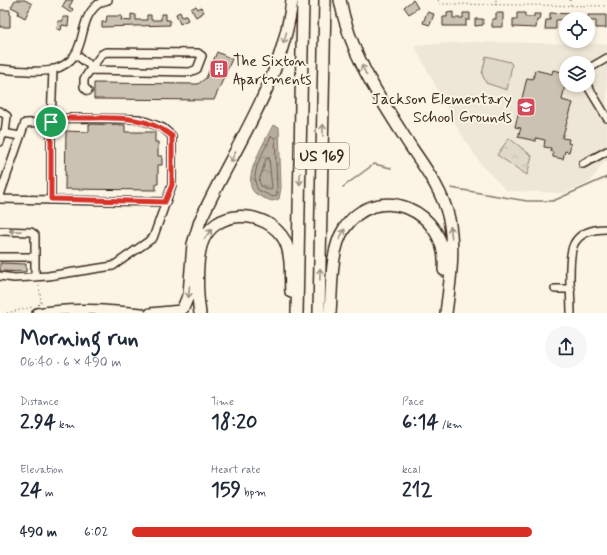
<!DOCTYPE html>
<html lang="en">
<head>
<meta charset="utf-8">
<style>
  body { margin:0; font-family:Mynerve,sans-serif; background:#f6f6f7; color:#1f2937; height:100vh; display:flex; flex-direction:column; font-size:15px; white-space:nowrap }
  * { box-sizing:border-box; margin:0 }
  p { font-size:13px; color:#747a83 }
  .icon { flex:none; width:22px; height:22px; fill:none; stroke:currentColor; stroke-width:2; stroke-linecap:round; stroke-linejoin:round }
  .map { position:relative; height:313px; overflow:hidden }
  .sheet { display:flex; flex-direction:column; background:#fff; flex:1 }
  .sheet>* { flex:none }
  .buttons { position:absolute; left:559px; top:12px; display:grid; gap:8px }
  .buttons a { display:grid; place-items:center; width:36px; height:36px; border-radius:50%; background:#fff; box-shadow:0 2px 6px #0003; font-size:20px }
  .pin { position:absolute; display:grid; place-items:center; width:34px; height:34px; color:#fff; margin:-17px; border:2px solid #fff; border-radius:50%; box-shadow:0 1px 4px #0007 }
  .round { display:grid; place-items:center; flex:none; width:42px; height:42px; border-radius:21px; background:#f6f6f7 }
  .overview { display:flex; align-items:center; justify-content:space-between; height:68px; padding:0 20px }
  h1 { font-size:22px; font-weight:700; line-height:30px }
  .stats { display:grid; grid-template-columns:repeat(3,1fr); gap:6px; height:68px; padding:4px 20px }
  .stats div { display:grid; align-content:center }
  .stats b { font-size:20px; font-weight:700 }
  .stats small { font-size:11px; font-weight:400 }
  .stats p { font-size:11px }
  ul { padding:0 20px; list-style:none; font-size:13px }
  li { display:grid; grid-template-columns:64px 48px 1fr; align-items:center; height:30px }
  li i { height:10px; border-radius:5px; background:#d93025 }
  .map>svg:first-child { display:block }
  .built { fill:#eee6d6; fill-rule:evenodd }
  .park { fill:url(#park-crowns); stroke:#8e8173 }
  .garden { fill:#e0d8c8; stroke:#8e8173 }
  .water { fill:url(#water-ripples); stroke:#85796b }
  .lines { fill:none; stroke-linecap:round; stroke-linejoin:round }
  .shore { stroke:#6d5e51; stroke-width:1 }
  .stream { stroke:#85796b; stroke-width:1.5 }
  .building { fill:#ccc2b3; stroke:#3b2a1e }
  .minor-casing { stroke:#3b2a1e; stroke-width:10 }
  .major-casing { stroke:#3b2a1e; stroke-width:12 }
  .highway-casing { stroke:#3b2a1e; stroke-width:14 }
  .path { stroke:#3b2a1e; stroke-width:1; stroke-dasharray:1 3; stroke-linecap:butt }
  .minor { stroke:#fcf5e5; stroke-width:7 }
  .major { stroke:#fcf5e5; stroke-width:9 }
  .highway { stroke:#fcf5e5; stroke-width:11 }
  .oneway { stroke:#9c9082 }
  .route-casing { stroke:#fff; stroke-width:8 }
  .route { stroke:#d93025; stroke-width:5 }
  .labels { text-anchor:middle; stroke-width:4; stroke-linejoin:round; paint-order:stroke }
  .shield { fill:#fcf5e5; stroke:#75675a; stroke-width:1 }
  .shield-label { font-size:15px; font-weight:bold; fill:#3b2a1e }
  .poi-label { font-size:16px; fill:#3b2a1e; stroke:#fcf5e5; text-anchor:start }
</style>
</head>
<body>
<div class="map">
<svg width="607" height="313" viewBox="0 0 607 313">
  <defs>
    <pattern id="park-crowns" width="20" height="18" patternUnits="userSpaceOnUse"><rect width="20" height="18" fill="#e0d8c8"/><path d="M2 6a3 3 0 1 1 6 0M12 15a3 3 0 1 1 6 0" fill="none" stroke="#c1baab"/></pattern>
    <pattern id="water-ripples" width="26" height="14" patternUnits="userSpaceOnUse"><rect width="26" height="14" fill="#b7ad9e"/><path d="M2 4q2-2 4 0t4 0M15 11q2-2 4 0t4 0" fill="none" stroke="#968d80"/></pattern>
  </defs>
  <rect width="100%" height="100%" fill="#fcf5e5"/>
  <filter id="ink" filterUnits="userSpaceOnUse"><feTurbulence type="fractalNoise" baseFrequency=".025" numOctaves="2"/><feDisplacementMap in="SourceGraphic" scale="8" xChannelSelector="R" yChannelSelector="G"/><feConvolveMatrix kernelMatrix="1 2 1 2 8 2 1 2 1" color-interpolation-filters="sRGB"/></filter>
  <g filter="url(#ink)">
    <path class="built" d="M473 42 607 44V161L604 162 590 182 565 193 507 191 483 167 458 129 414 45ZM566 63H588V85H566Z"/>
    <path class="park" d="M509 138 532 156 527 175 497 155Z"/>
    <path class="garden" d="M486 56 510 62 512 65 507 90 486 83 482 74Z"/>
    <path class="water" d="M273 125 279 127 281 188 279 199 272 201C267 199 259 197 255 193 240 180 266 140 273 125Z"/>
    <g class="lines">
      <path class="shore" d="M271 137 275 138 277 188V195L273 197 258 190C249 173 263 153 271 137Z
        M269 158 272 188 270 190 261 186 259 181 266 159Z"/>
      <path class="stream" d="M343 187 374 164 391 168
        M451 188 527 201H553L607 177"/>
    </g>
    <path class="building" d="M15 0H25L32 4 25 18 18 14 19 11 11 7Z
      M66 0H73L69 7 73 9 71 13 62 7Z
      M413 0 418 8 409 14 404 7Z
      M196 6 198 9 201 7 204 12 196 17 191 9Z
      M0 10H10V27H0Z
      M180 12 182 17 186 16 188 20 180 24 176 14Z
      M427 12 434 14 430 25 423 23Z
      M453 12V18H463V13H470V20H466V26H443V17H447V13Z
      M496 13H503V27H492V19H496Z
      M517 13H525V17H534V14H541L540 20H537L536 28 513 27V19H517Z
      M550 13 574 14V19L556 20V29H545L546 20H550Z
      M131 14 136 15V20H147V15H151V20H161V14H166V20H170V25L102 27V22H106L107 16H122L121 20 131 21Z
      M588 15H606V28H596V21H588Z
      M63 17H69L68 26 62 25 61 30 57 29 58 21H63Z
      M475 19H483V25L475 26Z
      M217 52 232 59 214 100 94 99V83L198 84 206 78Z
      M535 70 552 74 553 70 562 72 561 75H564L563 79 566 80 562 100 573 103 562 138 569 139 568 143 571 144 569 152 565 151 563 159 553 157V152L550 151 551 148 544 147 545 140 536 138V141L518 137 521 128 515 127 527 78 533 79Z
      M89 124 125 125V132H155V142H158V156H162V165H158V184H156V190L65 189 66 131 89 132Z
      M0 263 26 264V272L0 271Z"/>
    <g class="lines">
      <defs>
        <path id="minor" d="M75 54 92 67 102 54 106 52 198 53 202 56 197 69 190 72 90 70
          M0 69C14 70 39 73 52 70 92 59 74 24 97 5 100 2 105 1 108 0
          M588 69 607 58
          M587 85 607 118
          M88 91 84 87V79L92 67
          M0 111 7 116 5 133
          M0 142 3 133 20 136
          M583 164 607 151
          M0 195 25 123 51 122 53 69
          M0 199 165 202
          M0 231 31 232 35 235V277
          M0 257H35
          M0 276 14 278 48 276 113 266 153 238 172 185V136L163 128 139 119 69 118 51 122V199
          M555 289H571
          M571 313C571 297 567 257 574 244 580 232 595 229 607 229"/>
        <path id="major" d="M37 313C73 307 106 310 141 313
          M150 313 181 310"/>
        <path id="highway" d="M340 0C350 55 381 100 411 147 426 169 443 192 449 219 455 251 450 282 446 313
          M183 308 189 294 193 244 200 221C233 148 283 82 292 0
          M200 313C197 295 196 264 201 246 212 207 267 208 285 241 292 256 290 276 291 292
          M297 313 303 0
          M319 313 325 0
          M330 313C332 289 330 250 344 229 376 180 449 209 444 270"/>
      </defs>
      <use href="#minor" class="minor-casing"/>
      <use href="#major" class="major-casing"/>
      <use href="#highway" class="highway-casing"/>
      <path class="path" d="M438 0 440 4 607 6
        M496 0V5
        M570 0 571 5
        M38 305 41 303 39 284
        M7 313 32 307"/>
      <use href="#minor" class="minor"/>
      <use href="#major" class="major"/>
      <use href="#highway" class="highway"/>
    </g>
    <defs><path id="oneway-shaft" d="M-6 0H5M1.5-3L5.5 0L1.5 3" fill="none" stroke-width="1.6" stroke-linecap="round" stroke-linejoin="round"/></defs>
    <g class="oneway">
      <use href="#oneway-shaft" transform="translate(285 38) rotate(104)"/>
      <use href="#oneway-shaft" transform="translate(364 70) rotate(-117)"/>
      <use href="#oneway-shaft" transform="translate(323 130) rotate(-89)"/>
      <use href="#oneway-shaft" transform="translate(233 157) rotate(118)"/>
      <use href="#oneway-shaft" transform="translate(300 179) rotate(91)"/>
      <use href="#oneway-shaft" transform="translate(15 231) rotate(-179)"/>
      <use href="#oneway-shaft" transform="translate(451 232) rotate(-97)"/>
      <use href="#oneway-shaft" transform="translate(208 234) rotate(-53)"/>
      <use href="#oneway-shaft" transform="translate(342 234) rotate(-62)"/>
      <use href="#oneway-shaft" transform="translate(320 274) rotate(-89)"/>
      <use href="#oneway-shaft" transform="translate(189 292) rotate(95)"/>
    </g>
  </g>
  <g class="lines" filter="url(#ink)">
    <defs>
      <path id="route" d="M69 118C105 119 143 112 172 136V185L165 202 51 199V122Z"/>
    </defs>
    <use href="#route" class="route-casing"/>
    <use href="#route" class="route"/>
  </g>
  <defs>
    <symbol id="building-square" viewBox="-11 -11 22 22"><rect x="-9" y="-9" width="18" height="18" rx="4" fill="#d1495b" stroke="#fcf5e5"/><path d="M-4-6H4V6H1V3H-1V6H-4ZM-2.5-4.3h1.7v1.8h-1.7ZM.8-4.3h1.7v1.8H.8ZM-2.5-1h1.7V.8h-1.7ZM.8-1h1.7V.8H.8Z" fill="#fff"/></symbol>
    <symbol id="school-square" viewBox="-11 -11 22 22"><rect x="-9" y="-9" width="18" height="18" rx="4" fill="#d1495b" stroke="#fcf5e5"/><path d="M0-5L7-2L0 1L-7-2ZM-4 1L0 2.5L4 1V4Q0 6-4 4Z" fill="#fff"/></symbol>
  </defs>
  <g fill-rule="evenodd">
    <use href="#building-square" x="208" y="58" width="22" height="22"/>
    <use href="#school-square" x="515" y="96" width="22" height="22"/>
  </g>
  <g class="labels">
    <rect class="shield" x="295" y="143" width="54" height="26" rx="3"/>
    <g class="shield-label">
      <text x="322" y="161">US 169</text>
    </g>
    <g class="poi-label">
      <text x="233" y="66">The Sixton<tspan x="233" dy="18">Apartments</tspan></text>
      <text x="512" y="104" text-anchor="end">Jackson Elementary<tspan x="512" dy="18">School Grounds</tspan></text>
    </g>
  </g>
</svg>
<div class="buttons">
<a><svg class="icon" aria-label="locate" viewBox="0 0 24 24"><circle cx="12" cy="12" r="6"/><path d="M12 2v4M12 18v4M2 12h4M18 12h4"/></svg></a>
<a><svg class="icon" aria-label="layers" viewBox="0 0 24 24"><path d="M12 4l9 5-9 5-9-5zM3 14l9 5 9-5"/></svg></a>
</div>
<div class="pin" style="left:51px;top:122px;background:#1e9e55"><svg class="icon" aria-label="arrive" viewBox="0 0 24 24"><path d="M6 21V4h12l-3 4 3 4H6"/></svg></div>
</div>
<section class="sheet">
<div class="overview"><div><h1>Morning run</h1><p>06:40 · 6 × 490 m</p></div><a class="round"><svg class="icon" aria-label="share" viewBox="0 0 24 24"><path d="M12 15V3M7 8l5-5 5 5M5 13v7h14v-7"/></svg></a></div>
<div class="stats">
<div><p>Distance</p><b>2.94<small> km</small></b></div>
<div><p>Time</p><b>18:20</b></div>
<div><p>Pace</p><b>6:14<small> /km</small></b></div>
</div>
<div class="stats">
<div><p>Elevation</p><b>24<small> m</small></b></div>
<div><p>Heart rate</p><b>159<small> bpm</small></b></div>
<div><p>kcal</p><b>212</b></div>
</div>
<ul>
<li><b>490 m</b>6:02<i style="width:88%"></i></li>
</ul>
</section>
</body>
</html>
